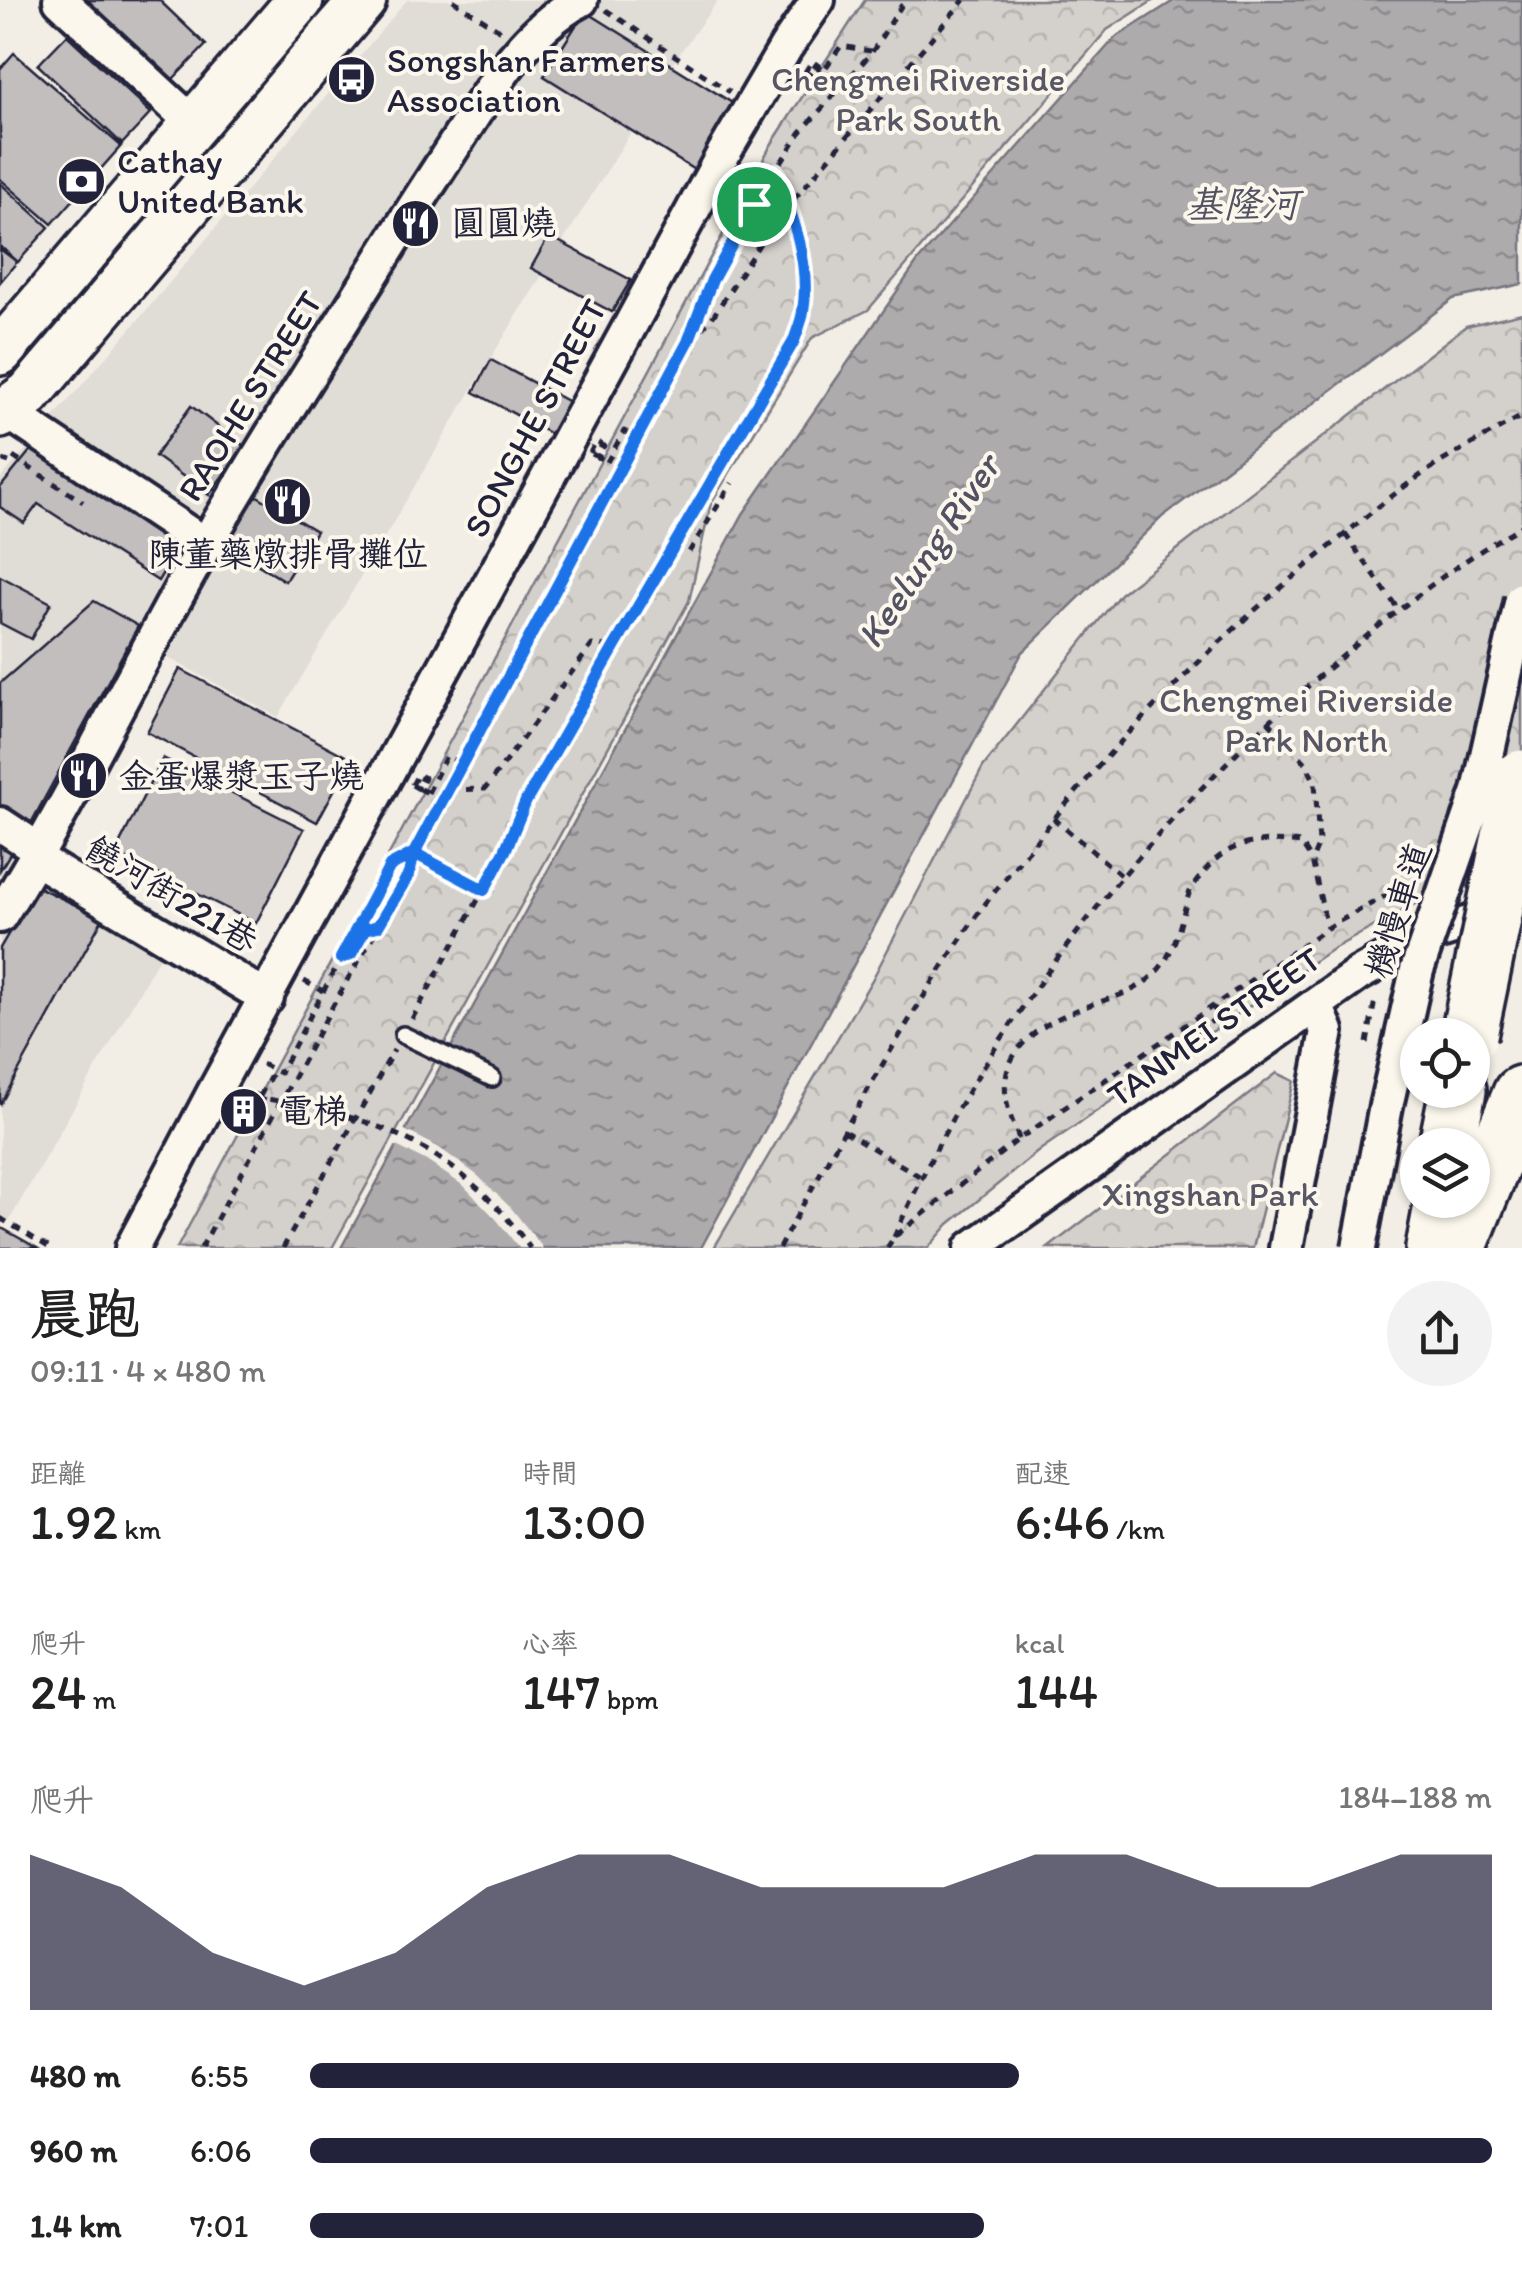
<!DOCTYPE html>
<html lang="zh-TW">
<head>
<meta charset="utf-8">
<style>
  body { margin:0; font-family:Itim,"LXGW WenKai TC",sans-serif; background:#f2f2f2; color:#222; height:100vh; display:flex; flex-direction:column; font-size:38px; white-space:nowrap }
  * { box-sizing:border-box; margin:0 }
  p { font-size:32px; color:#767676 }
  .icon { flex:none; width:55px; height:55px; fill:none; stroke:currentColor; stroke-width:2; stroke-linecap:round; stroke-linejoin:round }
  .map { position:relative; height:1248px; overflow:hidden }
  .side { display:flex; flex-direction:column; background:#fff; flex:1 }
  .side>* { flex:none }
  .tools { position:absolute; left:1400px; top:1018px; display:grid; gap:20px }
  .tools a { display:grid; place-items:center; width:90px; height:90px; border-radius:50%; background:#fff; box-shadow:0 2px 8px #0004; font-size:50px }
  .pin { position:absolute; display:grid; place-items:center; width:85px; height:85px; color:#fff; margin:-42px; border:5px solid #fff; border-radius:50%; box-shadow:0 2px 10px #0007 }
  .round { display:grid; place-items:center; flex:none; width:105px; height:105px; border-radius:52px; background:#f2f2f2 }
  .summary { display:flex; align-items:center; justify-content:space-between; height:170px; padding:0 30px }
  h1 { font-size:55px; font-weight:600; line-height:75px }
  .stats { display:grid; grid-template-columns:repeat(3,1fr); gap:15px; height:170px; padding:10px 30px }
  .stats div { display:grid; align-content:center }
  .stats b { font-size:50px; font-weight:600 }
  .stats small { font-size:28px; font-weight:400 }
  .stats p { font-size:28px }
  .chart { height:280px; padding:20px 30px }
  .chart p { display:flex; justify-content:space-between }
  .chart svg { width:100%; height:180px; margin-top:10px; fill:#22223b; opacity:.7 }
  ul { padding:0 30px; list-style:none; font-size:32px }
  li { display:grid; grid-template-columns:160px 120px 1fr; align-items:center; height:75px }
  li i { height:25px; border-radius:12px; background:#22223b }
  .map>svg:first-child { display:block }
  .built { fill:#e0dcd6 }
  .park { fill:url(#park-crowns); stroke:#7b7a84; stroke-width:2.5 }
  .water { fill:url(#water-ripples); stroke:#76747f; stroke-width:2.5 }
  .pier { fill:#f2eee5 }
  .building { fill:#c2bebe; stroke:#22223b; stroke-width:2.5 }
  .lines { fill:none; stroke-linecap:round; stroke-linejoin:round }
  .lane-casing { stroke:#22223b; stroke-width:22 }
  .street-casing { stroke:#22223b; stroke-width:40 }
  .secondary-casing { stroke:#22223b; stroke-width:52 }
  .highway-casing { stroke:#22223b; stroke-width:62 }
  .path { stroke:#22223b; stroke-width:5; stroke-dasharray:8 8; stroke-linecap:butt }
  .lane { stroke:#fbf7ec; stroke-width:15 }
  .street { stroke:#fbf7ec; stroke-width:32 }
  .secondary { stroke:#fbf7ec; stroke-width:45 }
  .highway { stroke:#fbf7ec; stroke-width:55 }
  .street-bridge-casing { stroke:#22223b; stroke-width:40; stroke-linecap:butt }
  .highway-bridge-casing { stroke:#22223b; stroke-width:62; stroke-linecap:butt }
  .path-bridge { stroke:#22223b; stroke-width:5; stroke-dasharray:8 8; stroke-linecap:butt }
  .street-bridge { stroke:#fbf7ec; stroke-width:32 }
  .highway-bridge { stroke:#fbf7ec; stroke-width:55 }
  .route-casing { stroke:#fff; stroke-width:20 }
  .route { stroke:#1a73e8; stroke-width:12 }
  .labels { text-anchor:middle; stroke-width:8; stroke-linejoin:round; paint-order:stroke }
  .poi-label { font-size:35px; fill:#22223b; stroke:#fbf7ec; text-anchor:start }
  .park-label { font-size:35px; fill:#575766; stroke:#fbf7ec }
  .street-label { font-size:35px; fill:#22223b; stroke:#fbf7ec }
  .water-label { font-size:38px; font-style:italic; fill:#535263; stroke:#fbf7ec }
</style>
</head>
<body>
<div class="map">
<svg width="1522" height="1248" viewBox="0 0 1522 1248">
  <defs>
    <pattern id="park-crowns" width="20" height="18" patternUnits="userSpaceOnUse" patternTransform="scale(2.5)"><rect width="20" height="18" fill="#d4d1cc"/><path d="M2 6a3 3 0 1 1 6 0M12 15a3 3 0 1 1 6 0" fill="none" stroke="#b6b3b0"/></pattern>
    <pattern id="water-ripples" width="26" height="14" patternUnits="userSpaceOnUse" patternTransform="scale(2.5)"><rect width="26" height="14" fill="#aeabad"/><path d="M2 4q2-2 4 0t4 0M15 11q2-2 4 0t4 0" fill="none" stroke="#8d8b8e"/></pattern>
  </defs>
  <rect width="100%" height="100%" fill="#f2eee5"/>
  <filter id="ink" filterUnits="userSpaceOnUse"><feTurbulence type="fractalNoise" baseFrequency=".01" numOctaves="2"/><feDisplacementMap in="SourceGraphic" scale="20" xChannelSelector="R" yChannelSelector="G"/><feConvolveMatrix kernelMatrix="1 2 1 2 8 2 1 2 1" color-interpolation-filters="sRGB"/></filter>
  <g filter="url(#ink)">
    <path class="built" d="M407 0H718L680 53 487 364 278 717 163 655 53 871 164 949 9 1221 0 1216V479L134 325Z"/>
    <path class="park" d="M865 0H1154L1107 30 868 310 812 338 711 503 689 601 332 1248H177L771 145Z
      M1522 313V873L1439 891 1331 950 1040 1150 949 1224 928 1248H714L872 980 983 767 1120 594 1466 326Z
      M1277 1073 1294 1081 1253 1248H1048Z"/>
    <path class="water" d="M1175 0H1522V284L1453 299 1162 517 1022 653 701 1248H341L743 514 918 261 1115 38Z"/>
    <path class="pier" d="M401 1128 438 1147 477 1175 512 1209 543 1248H519L497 1220 464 1186 425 1160 392 1144Z"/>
    <path class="building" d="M86 0H159L206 45 171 81Z
      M585 11 737 106 696 171 544 76Z
      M67 35 151 113 122 144 38 65Z
      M14 53 121 146 52 224 0 179V69Z
      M0 183 49 227 18 262 0 246Z
      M549 236 631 280 612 312 531 268Z
      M0 249 17 262 0 282Z
      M491 360 571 403 553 435 474 392Z
      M191 406 244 446 209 495 155 456Z
      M35 445 182 541 158 581 38 504 24 523 0 507V488Z
      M254 494 316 531 285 581 224 544Z
      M0 576 51 603 31 639 0 623Z
      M94 601 138 626 30 825 0 807V683Z
      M180 669 351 759 317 822 147 732Z
      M163 758 304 829 256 923 115 853Z
      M0 841 13 849 0 870Z
      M36 886 103 918 0 1105V948Z
      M241 1102 251 1108 245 1119 235 1114Z
      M0 1227 37 1248H0Z"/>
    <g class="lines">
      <defs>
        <path id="lane" d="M403 1035 492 1078"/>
        <path id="street" d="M60 0 194 124
          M0 405 6 411 206 545
          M0 824 41 851
          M36 859 267 998
          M0 916C71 803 128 682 194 565 258 453 328 345 396 236 416 204 437 172 457 141 490 89 525 30 581 0
          M132 1248 213 1094 725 151 786 47 818 0
          M972 1248 1359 974 1425 937 1503 912
          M1286 1248 1327 1031 1316 1005"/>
        <path id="secondary" d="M0 352 300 0
          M0 415 29 394 363 0
          M1429 1248 1438 1200"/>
        <path id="highway" d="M1447 1145 1458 1090
          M1458 1248 1521 1094"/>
      </defs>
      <use href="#lane" class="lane-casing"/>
      <use href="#street" class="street-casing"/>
      <use href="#secondary" class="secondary-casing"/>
      <use href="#highway" class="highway-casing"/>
      <path class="path" d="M453 0 501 31
        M606 10 730 92
        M805 72 812 76 818 68 809 62
        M817 80 841 46 871 51
        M690 340 712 318 771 226 964 0
        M592 454 598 457 603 447 599 445
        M13 457 83 502
        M3 460 9 462
        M607 462 624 431 637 437
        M1345 534 1398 609
        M675 545 689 552 732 483
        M1268 721 1306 763 1315 783 1319 843 1312 860 1327 928
        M412 785 419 789 424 780 418 777
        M450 790 485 789 592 645 615 646
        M428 793 446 756 461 763
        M1053 818 1123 877
        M342 955 390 866 414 853 483 891
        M304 981 323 991
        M412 1019 505 851 527 801 615 646 794 341C797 331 802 321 803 311 811 263 792 215 776 171
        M1367 1043 1375 1000
        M1193 1054 1183 1043 1219 1016 1213 1007
        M265 1063 264 1065 280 1073 341 958 351 954 365 929 378 927
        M260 1096 274 1070
        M232 1124 233 1122 248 1130 264 1098
        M844 1131 921 1177
        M1019 1139C1015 1127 1009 1115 1007 1103 995 1046 1049 1019 1093 1004 1112 998 1134 992 1149 979 1175 957 1179 927 1188 897 1190 888 1198 880 1204 872 1229 839 1264 839 1301 843L1312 860
        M0 1218 50 1248
        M894 1237C920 1180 948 1122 982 1069 1082 909 1211 765 1356 645 1409 601 1462 559 1522 526
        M201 1248 336 1000 409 874 414 853 688 342 712 280 754 204 800 133 872 52 905 0
        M283 1248 394 1050
        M779 1248C841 1136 904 1021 977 915 993 893 1011 871 1029 850 1113 742 1210 645 1316 558 1353 528 1390 495 1430 469 1459 450 1491 434 1522 416
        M887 1248 894 1237 1019 1139 1327 928 1398 889 1417 882"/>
      <use href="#lane" class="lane"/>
      <use href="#street" class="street"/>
      <use href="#secondary" class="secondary"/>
      <use href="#highway" class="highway"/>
      <defs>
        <path id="street-bridge" d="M1359 1248 1386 1106 1417 970 1479 791 1522 599"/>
        <path id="highway-bridge" d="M1469 1035 1522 778"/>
      </defs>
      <use href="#street-bridge" class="street-bridge-casing"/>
      <use href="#highway-bridge" class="highway-bridge-casing"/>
      <path class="path-bridge" d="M805 72 812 61 819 66 812 76 817 80
        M590 453 596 441 604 446 598 457 607 462
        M412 785 418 774 425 778 420 789 428 793
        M246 1105 252 1093 264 1098C295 1105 326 1110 356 1119 428 1141 488 1187 530 1248"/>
      <use href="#street-bridge" class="street-bridge"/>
      <use href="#highway-bridge" class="highway-bridge"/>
    </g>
  </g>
  <g class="lines" filter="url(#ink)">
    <defs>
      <path id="route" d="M754 204 712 280 688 342 414 853 390 866 341 958 351 954 365 929 378 926 409 874 414 853 484 890 505 851 526 801 615 646 794 341C797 331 802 321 803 311 811 263 792 215 776 172L754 204"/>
    </defs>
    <use href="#route" class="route-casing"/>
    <use href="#route" class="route"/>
  </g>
  <defs>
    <symbol id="bus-disc" viewBox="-11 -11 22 22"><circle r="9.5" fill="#22223b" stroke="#fbf7ec"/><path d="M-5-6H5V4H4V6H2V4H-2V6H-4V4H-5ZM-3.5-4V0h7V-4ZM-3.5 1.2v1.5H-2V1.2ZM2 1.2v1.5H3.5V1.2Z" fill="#fff"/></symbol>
    <symbol id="bank-disc" viewBox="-11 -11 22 22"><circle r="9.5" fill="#22223b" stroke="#fbf7ec"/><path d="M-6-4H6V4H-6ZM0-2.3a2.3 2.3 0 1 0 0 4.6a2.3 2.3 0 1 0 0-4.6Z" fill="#fff"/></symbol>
    <symbol id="restaurant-disc" viewBox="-11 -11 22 22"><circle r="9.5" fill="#22223b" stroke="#fbf7ec"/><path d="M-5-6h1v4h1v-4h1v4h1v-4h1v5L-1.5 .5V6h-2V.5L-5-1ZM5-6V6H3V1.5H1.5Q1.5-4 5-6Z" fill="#fff"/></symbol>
    <symbol id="building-disc" viewBox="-11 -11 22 22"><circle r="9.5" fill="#22223b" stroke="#fbf7ec"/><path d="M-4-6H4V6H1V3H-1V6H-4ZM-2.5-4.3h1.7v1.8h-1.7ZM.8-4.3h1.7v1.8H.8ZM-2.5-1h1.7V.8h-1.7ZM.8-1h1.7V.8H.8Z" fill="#fff"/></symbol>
  </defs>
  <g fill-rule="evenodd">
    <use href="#bus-disc" x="324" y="52" width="55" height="55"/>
    <use href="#bank-disc" x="54" y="154" width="55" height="55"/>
    <use href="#restaurant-disc" x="388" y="196" width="55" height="55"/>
    <use href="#restaurant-disc" x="260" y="474" width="55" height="55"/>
    <use href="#restaurant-disc" x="56" y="748" width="55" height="55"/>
    <use href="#building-disc" x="216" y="1084" width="55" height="55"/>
  </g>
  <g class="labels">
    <g class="poi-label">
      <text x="387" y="72">Songshan Farmers<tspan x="387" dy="40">Association</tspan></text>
      <text x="117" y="173">Cathay<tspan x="117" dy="40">United Bank</tspan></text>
      <text x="451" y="235">圓圓燒</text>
      <text x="288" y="566" text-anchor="middle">陳董藥燉排骨攤位</text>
      <text x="119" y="788">金蛋爆漿玉子燒</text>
      <text x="278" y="1123">電梯</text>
    </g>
    <g class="park-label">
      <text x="918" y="91">Chengmei Riverside<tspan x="918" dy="40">Park South</tspan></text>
      <text x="1306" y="712">Chengmei Riverside<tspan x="1306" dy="40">Park North</tspan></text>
      <text x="1210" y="1206">Xingshan Park</text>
    </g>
    <g class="street-label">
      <text transform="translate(250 396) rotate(-58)" y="12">RAOHE STREET</text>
      <text transform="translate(535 418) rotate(-62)" y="12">SONGHE STREET</text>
      <text transform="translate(172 894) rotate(31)" y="12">饒河街221巷</text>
      <text transform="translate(1398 910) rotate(-72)" y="12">機慢車道</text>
      <text transform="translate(1214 1027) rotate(-35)" y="12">TANMEI STREET</text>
    </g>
    <g class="water-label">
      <text x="1242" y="217">基隆河</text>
      <text transform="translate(928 551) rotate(-56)" y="13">Keelung River</text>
    </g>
  </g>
</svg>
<div class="tools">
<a><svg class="icon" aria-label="locate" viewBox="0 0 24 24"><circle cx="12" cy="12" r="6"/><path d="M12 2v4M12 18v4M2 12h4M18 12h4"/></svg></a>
<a><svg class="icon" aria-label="layers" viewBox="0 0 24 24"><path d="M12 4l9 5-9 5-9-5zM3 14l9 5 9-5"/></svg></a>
</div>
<div class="pin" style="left:754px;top:204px;background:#1e9e55"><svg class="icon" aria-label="arrive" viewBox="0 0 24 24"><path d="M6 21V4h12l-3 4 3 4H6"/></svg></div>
</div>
<section class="side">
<div class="summary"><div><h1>晨跑</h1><p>09:11 · 4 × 480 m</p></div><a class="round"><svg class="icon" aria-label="share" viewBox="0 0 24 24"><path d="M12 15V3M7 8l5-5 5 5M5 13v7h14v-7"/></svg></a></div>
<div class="stats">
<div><p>距離</p><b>1.92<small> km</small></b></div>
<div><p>時間</p><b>13:00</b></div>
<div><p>配速</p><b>6:46<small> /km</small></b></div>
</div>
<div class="stats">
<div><p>爬升</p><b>24<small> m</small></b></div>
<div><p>心率</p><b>147<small> bpm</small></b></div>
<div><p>kcal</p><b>144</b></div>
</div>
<div class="chart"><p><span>爬升</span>184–188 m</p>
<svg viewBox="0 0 160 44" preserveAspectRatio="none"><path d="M0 44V6L10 14L20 30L30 38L40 30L50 14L60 6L70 6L80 14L90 14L100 14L110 6L120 6L130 14L140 14L150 6L160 6V44z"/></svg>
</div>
<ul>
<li><b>480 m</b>6:55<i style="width:60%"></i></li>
<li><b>960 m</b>6:06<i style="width:100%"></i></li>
<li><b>1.4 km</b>7:01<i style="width:57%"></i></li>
</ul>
</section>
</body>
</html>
